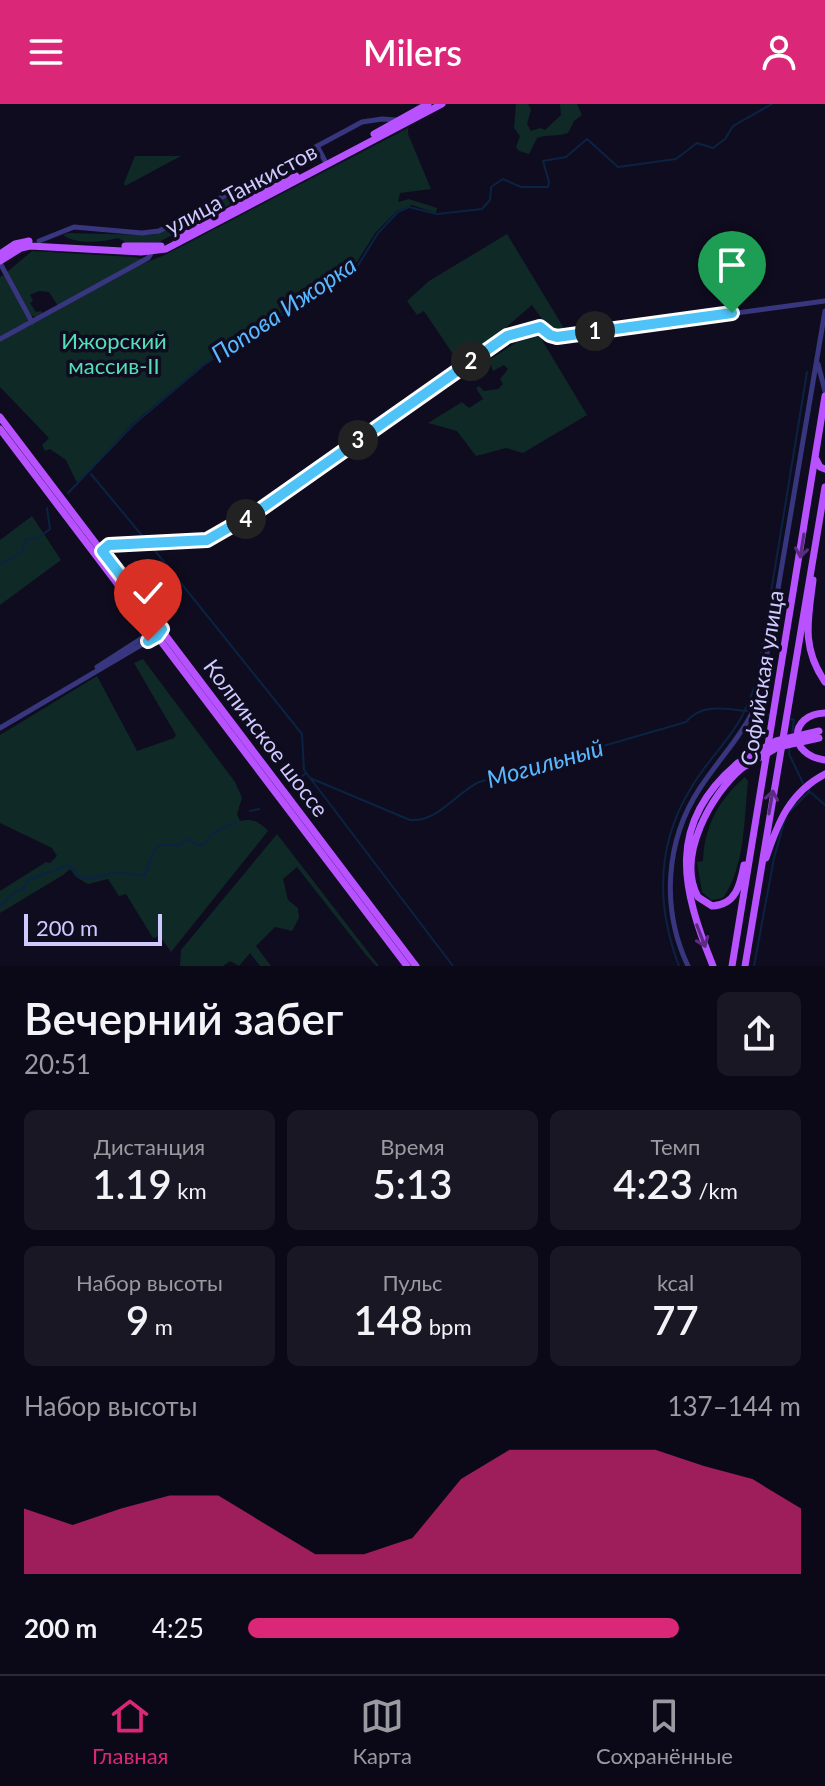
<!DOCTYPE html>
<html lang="ru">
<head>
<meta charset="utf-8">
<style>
  body { margin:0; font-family:Lato,sans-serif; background:#191724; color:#f1f3f6; height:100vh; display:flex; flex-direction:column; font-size:30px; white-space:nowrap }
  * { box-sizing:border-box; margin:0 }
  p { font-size:26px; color:#9a9aa1 }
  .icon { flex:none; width:44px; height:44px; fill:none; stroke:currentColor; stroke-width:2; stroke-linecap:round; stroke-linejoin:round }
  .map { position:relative; height:862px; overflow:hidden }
  .side { display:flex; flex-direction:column; background:#0b0917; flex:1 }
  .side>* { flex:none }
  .scale { position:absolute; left:24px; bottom:20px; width:138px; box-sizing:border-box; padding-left:8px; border:4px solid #cecaff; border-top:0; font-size:22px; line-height:28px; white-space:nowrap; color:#cecaff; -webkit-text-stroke:6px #0f0c1f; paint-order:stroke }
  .pin { position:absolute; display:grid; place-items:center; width:68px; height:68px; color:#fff; margin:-82px -34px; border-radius:50% 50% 50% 0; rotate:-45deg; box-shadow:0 0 8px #0007 }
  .pin .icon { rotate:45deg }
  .km { position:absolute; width:40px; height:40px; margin:-20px; border-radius:50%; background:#222; color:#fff; font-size:22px; line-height:40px; text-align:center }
  .round { display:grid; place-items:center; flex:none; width:84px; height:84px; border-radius:12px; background:#191724 }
  .headline { display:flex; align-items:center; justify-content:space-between; height:136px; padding:0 24px }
  h1 { font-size:44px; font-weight:600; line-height:60px }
  .stats { display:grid; grid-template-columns:repeat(3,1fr); gap:12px; height:136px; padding:8px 24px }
  .stats div { display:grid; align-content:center; border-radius:12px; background:#191724; text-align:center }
  .stats b { font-size:40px; font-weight:600 }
  .stats small { font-size:22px; font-weight:400 }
  .stats p { font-size:22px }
  .chart { height:224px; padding:16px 24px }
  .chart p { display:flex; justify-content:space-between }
  .chart svg { width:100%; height:144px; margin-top:8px; fill:#db2777; opacity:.7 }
  ul { padding:0 24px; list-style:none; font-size:26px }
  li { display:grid; grid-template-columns:128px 96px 1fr; align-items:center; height:60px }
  li i { height:20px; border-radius:10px; background:#db2777 }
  header { display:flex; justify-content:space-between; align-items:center; height:104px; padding:0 24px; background:#db2777; color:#fff; font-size:36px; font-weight:600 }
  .tabs { display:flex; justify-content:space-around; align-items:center; height:112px; border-top:2px solid #2b2a36; background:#0b0917; font-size:22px; color:#9a9aa1 }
  .tabs a { display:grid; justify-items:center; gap:4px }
  .tabs .on { color:#db2777 }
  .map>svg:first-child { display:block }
  .green { fill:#0f2927 }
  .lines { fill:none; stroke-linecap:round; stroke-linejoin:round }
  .stream { stroke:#0b2343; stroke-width:2 }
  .minor { stroke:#37367e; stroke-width:5 }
  .major { stroke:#b851ff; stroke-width:7 }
  .major-bridge { stroke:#b851ff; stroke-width:7 }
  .oneway { stroke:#5b2b84 }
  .route-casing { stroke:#fff; stroke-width:16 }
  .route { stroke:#4fc3f7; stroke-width:10 }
  .labels { text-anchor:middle; stroke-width:7; stroke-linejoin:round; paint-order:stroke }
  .street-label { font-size:22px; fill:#cecaff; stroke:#0f0c1f }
  .park-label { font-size:22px; fill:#55dfb8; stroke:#0f0c1f }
  .water-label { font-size:24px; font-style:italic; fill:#58b7ff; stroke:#0f0c1f }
</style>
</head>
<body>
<header><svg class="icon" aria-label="menu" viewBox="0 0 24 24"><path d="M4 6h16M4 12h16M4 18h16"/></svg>Milers<svg class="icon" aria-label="person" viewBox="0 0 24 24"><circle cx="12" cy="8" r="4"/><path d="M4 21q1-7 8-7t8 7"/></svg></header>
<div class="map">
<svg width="825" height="862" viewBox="0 0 825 862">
  <rect width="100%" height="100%" fill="#0f0c1f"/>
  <path class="green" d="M516 0H528L531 6 527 20 531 27 540 24 545 26 561 11 560 0H577L582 11 574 17 568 29C557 33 548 30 537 34L529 50 519 47 516 43 520 32 514 24Z
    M408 24V30L431 85 400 89 398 98 409 95 437 104 436 109 412 101 397 107 376 128 355 161 205 259 131 321 79 378 76 377 66 356 50 345 45 347 42 341 49 334 0 283V237L140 161 167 150Z
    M135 52H181L125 82 124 79Z
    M279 65 281 70 278 75 159 138 129 140 118 134C103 138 76 141 63 131L68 129 148 131 156 130 186 114 196 115 199 108Z
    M507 130 565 226 552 229 532 201 461 262 424 207 417 211 407 197 429 177Z
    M32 147 132 153 144 155 58 202 49 188 39 187 30 191 33 197 30 199 36 208 41 207 44 211 37 214 31 211 7 168Z
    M4 171 29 217 0 233V173Z
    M536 226 587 311 523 349 506 344 476 352 457 327 428 319 462 298 469 304 483 295 476 284 479 282 484 287 498 285 503 280 500 275 508 265 504 261 493 267 489 256Z
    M32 412 61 456 0 501V436Z
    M143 555 235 678 242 694 237 710 240 717C252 714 259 717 268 727L171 848 160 832 153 834 126 790 119 792 108 775 88 780 76 773 70 765 63 771 0 809V787L46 758 50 759 57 752 52 744 0 719V631L97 572 137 647 174 634 176 631 134 559Z
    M745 673 748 677C744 715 745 763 723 794L711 796 702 788 697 758 703 757C704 723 719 695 745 673Z
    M277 730 379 862H376L366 851 297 763 283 775 288 796 298 804 299 814 292 827 275 823 256 842 271 862H260L250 849 239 862 230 857 223 862H180L181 846Z"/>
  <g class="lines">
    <path class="stream" d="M91 370 144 434
      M68 389 133 321 205 260 357 163 378 129 398 108 409 103 437 110 482 105 490 96 491 83 503 75 521 83H548L549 78 543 57 566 53 587 35 618 63 676 55 697 39 713 44 725 35 733 22 772 0
      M152 443 302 630 304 666 453 862
      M0 458 3 460 22 447 26 435H37L50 425 47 404
      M757 609 769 611
      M791 615 794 616 792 631
      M790 641 789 650 803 679
      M310 674 410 716C438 718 456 689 479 678L686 618C702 599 724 605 747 607
      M293 679 305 670
      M808 686 825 701
      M250 707 259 705
      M790 707 809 688
      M0 802 15 788 24 785 28 776 66 762 73 764 77 772C94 780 100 769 116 769 126 769 135 771 144 772 153 753 151 734 179 742L186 735 197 741 204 740C213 726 222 725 236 718
      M679 862C656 801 656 741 691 684 704 661 724 642 738 619 746 607 750 593 756 580L807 268
      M754 862 774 754 785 715"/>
    <path class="minor" d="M317 42 325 57
      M39 137 74 123 142 129 159 127 362 18 382 15 397 16
      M0 159 32 218
      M0 235 148 154 152 148
      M818 260 825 287
      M102 447C124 429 178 443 207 436 226 431 245 416 261 405L507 232 540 223 550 231 557 233 825 197
      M97 563 156 525
      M0 624 158 531
      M688 862C661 805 665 737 700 684 721 652 747 627 760 591L825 207"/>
    <path class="major" d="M374 30 428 0
      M176 135 296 72
      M125 142H161
      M0 150 15 140 29 137
      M0 157 21 144 30 142 141 148 166 145 442 0
      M0 313 416 862
      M0 325 407 862
      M816 355 820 363 825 365
      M813 476C808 516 801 543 825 578
      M825 609C788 610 788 652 825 656
      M742 664C711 690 676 753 698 793L712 802C736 801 740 781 744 761
      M766 754C778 718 790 688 825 670
      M713 862C682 785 665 720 738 659
      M732 862 825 292
      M745 862 825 383"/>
    <path class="major-bridge" d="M738 659 776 637 819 627
      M742 664 778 643 819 634"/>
  </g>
  <defs><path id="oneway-shaft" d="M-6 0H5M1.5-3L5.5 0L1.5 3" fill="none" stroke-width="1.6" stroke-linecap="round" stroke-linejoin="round" transform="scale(2)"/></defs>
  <g class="oneway">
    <use href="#oneway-shaft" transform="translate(802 442) rotate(99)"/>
    <use href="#oneway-shaft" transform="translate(771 698) rotate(-80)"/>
    <use href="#oneway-shaft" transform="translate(701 832) rotate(69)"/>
  </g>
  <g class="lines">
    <defs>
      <path id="route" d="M148 537 157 532 162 525 102 447 109 441 207 436 261 405 507 232 540 223 550 231 557 233 732 209"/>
    </defs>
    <use href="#route" class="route-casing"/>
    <use href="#route" class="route"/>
  </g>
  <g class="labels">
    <g class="street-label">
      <text transform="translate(241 85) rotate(-28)" y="8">улица Танкистов</text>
      <text transform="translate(762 574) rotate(-81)" y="8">Софийская улица</text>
      <text transform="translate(266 634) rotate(53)" y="8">Колпинское шоссе</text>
    </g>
    <g class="park-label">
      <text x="114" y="245">Ижорский<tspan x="114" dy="25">массив-II</tspan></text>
    </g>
    <g class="water-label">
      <text transform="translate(284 206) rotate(-34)" y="8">Попова Ижорка</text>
      <text transform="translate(545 660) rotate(-16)" y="8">Могильный</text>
    </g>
  </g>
</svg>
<div class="scale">200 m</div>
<div class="pin" style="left:732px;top:209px;background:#1e9e55"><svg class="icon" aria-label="arrive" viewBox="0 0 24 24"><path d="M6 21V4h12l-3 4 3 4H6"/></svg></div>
<div class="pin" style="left:148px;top:537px;background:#d93025"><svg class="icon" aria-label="check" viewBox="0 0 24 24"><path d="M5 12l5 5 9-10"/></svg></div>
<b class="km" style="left:595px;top:227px">1</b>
<b class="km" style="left:471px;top:257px">2</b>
<b class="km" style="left:358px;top:336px">3</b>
<b class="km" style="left:246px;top:415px">4</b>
</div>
<section class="side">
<div class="headline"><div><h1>Вечерний забег</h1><p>20:51</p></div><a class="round"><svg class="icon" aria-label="share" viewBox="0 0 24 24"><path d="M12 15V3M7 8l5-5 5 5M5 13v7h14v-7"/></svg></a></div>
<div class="stats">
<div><p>Дистанция</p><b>1.19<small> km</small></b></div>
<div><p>Время</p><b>5:13</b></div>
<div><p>Темп</p><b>4:23<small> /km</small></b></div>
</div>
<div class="stats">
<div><p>Набор высоты</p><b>9<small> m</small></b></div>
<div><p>Пульс</p><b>148<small> bpm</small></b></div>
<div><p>kcal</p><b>77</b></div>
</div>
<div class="chart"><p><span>Набор высоты</span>137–144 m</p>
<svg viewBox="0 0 160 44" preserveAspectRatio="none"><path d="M0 44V24L10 29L20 24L30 20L40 20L50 29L60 38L70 38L80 33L90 15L100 6L110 6L120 6L130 6L140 11L150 15L160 24V44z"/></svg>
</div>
<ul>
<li><b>200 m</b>4:25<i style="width:78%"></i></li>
</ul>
</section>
<nav class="tabs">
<a class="on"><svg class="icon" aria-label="home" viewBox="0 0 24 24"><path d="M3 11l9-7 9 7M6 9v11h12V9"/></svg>Главная</a>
<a><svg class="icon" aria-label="map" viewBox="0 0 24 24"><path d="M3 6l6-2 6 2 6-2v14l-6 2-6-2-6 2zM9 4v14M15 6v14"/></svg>Карта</a>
<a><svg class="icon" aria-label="saved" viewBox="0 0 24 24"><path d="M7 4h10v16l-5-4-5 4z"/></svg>Сохранённые</a>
</nav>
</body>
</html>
